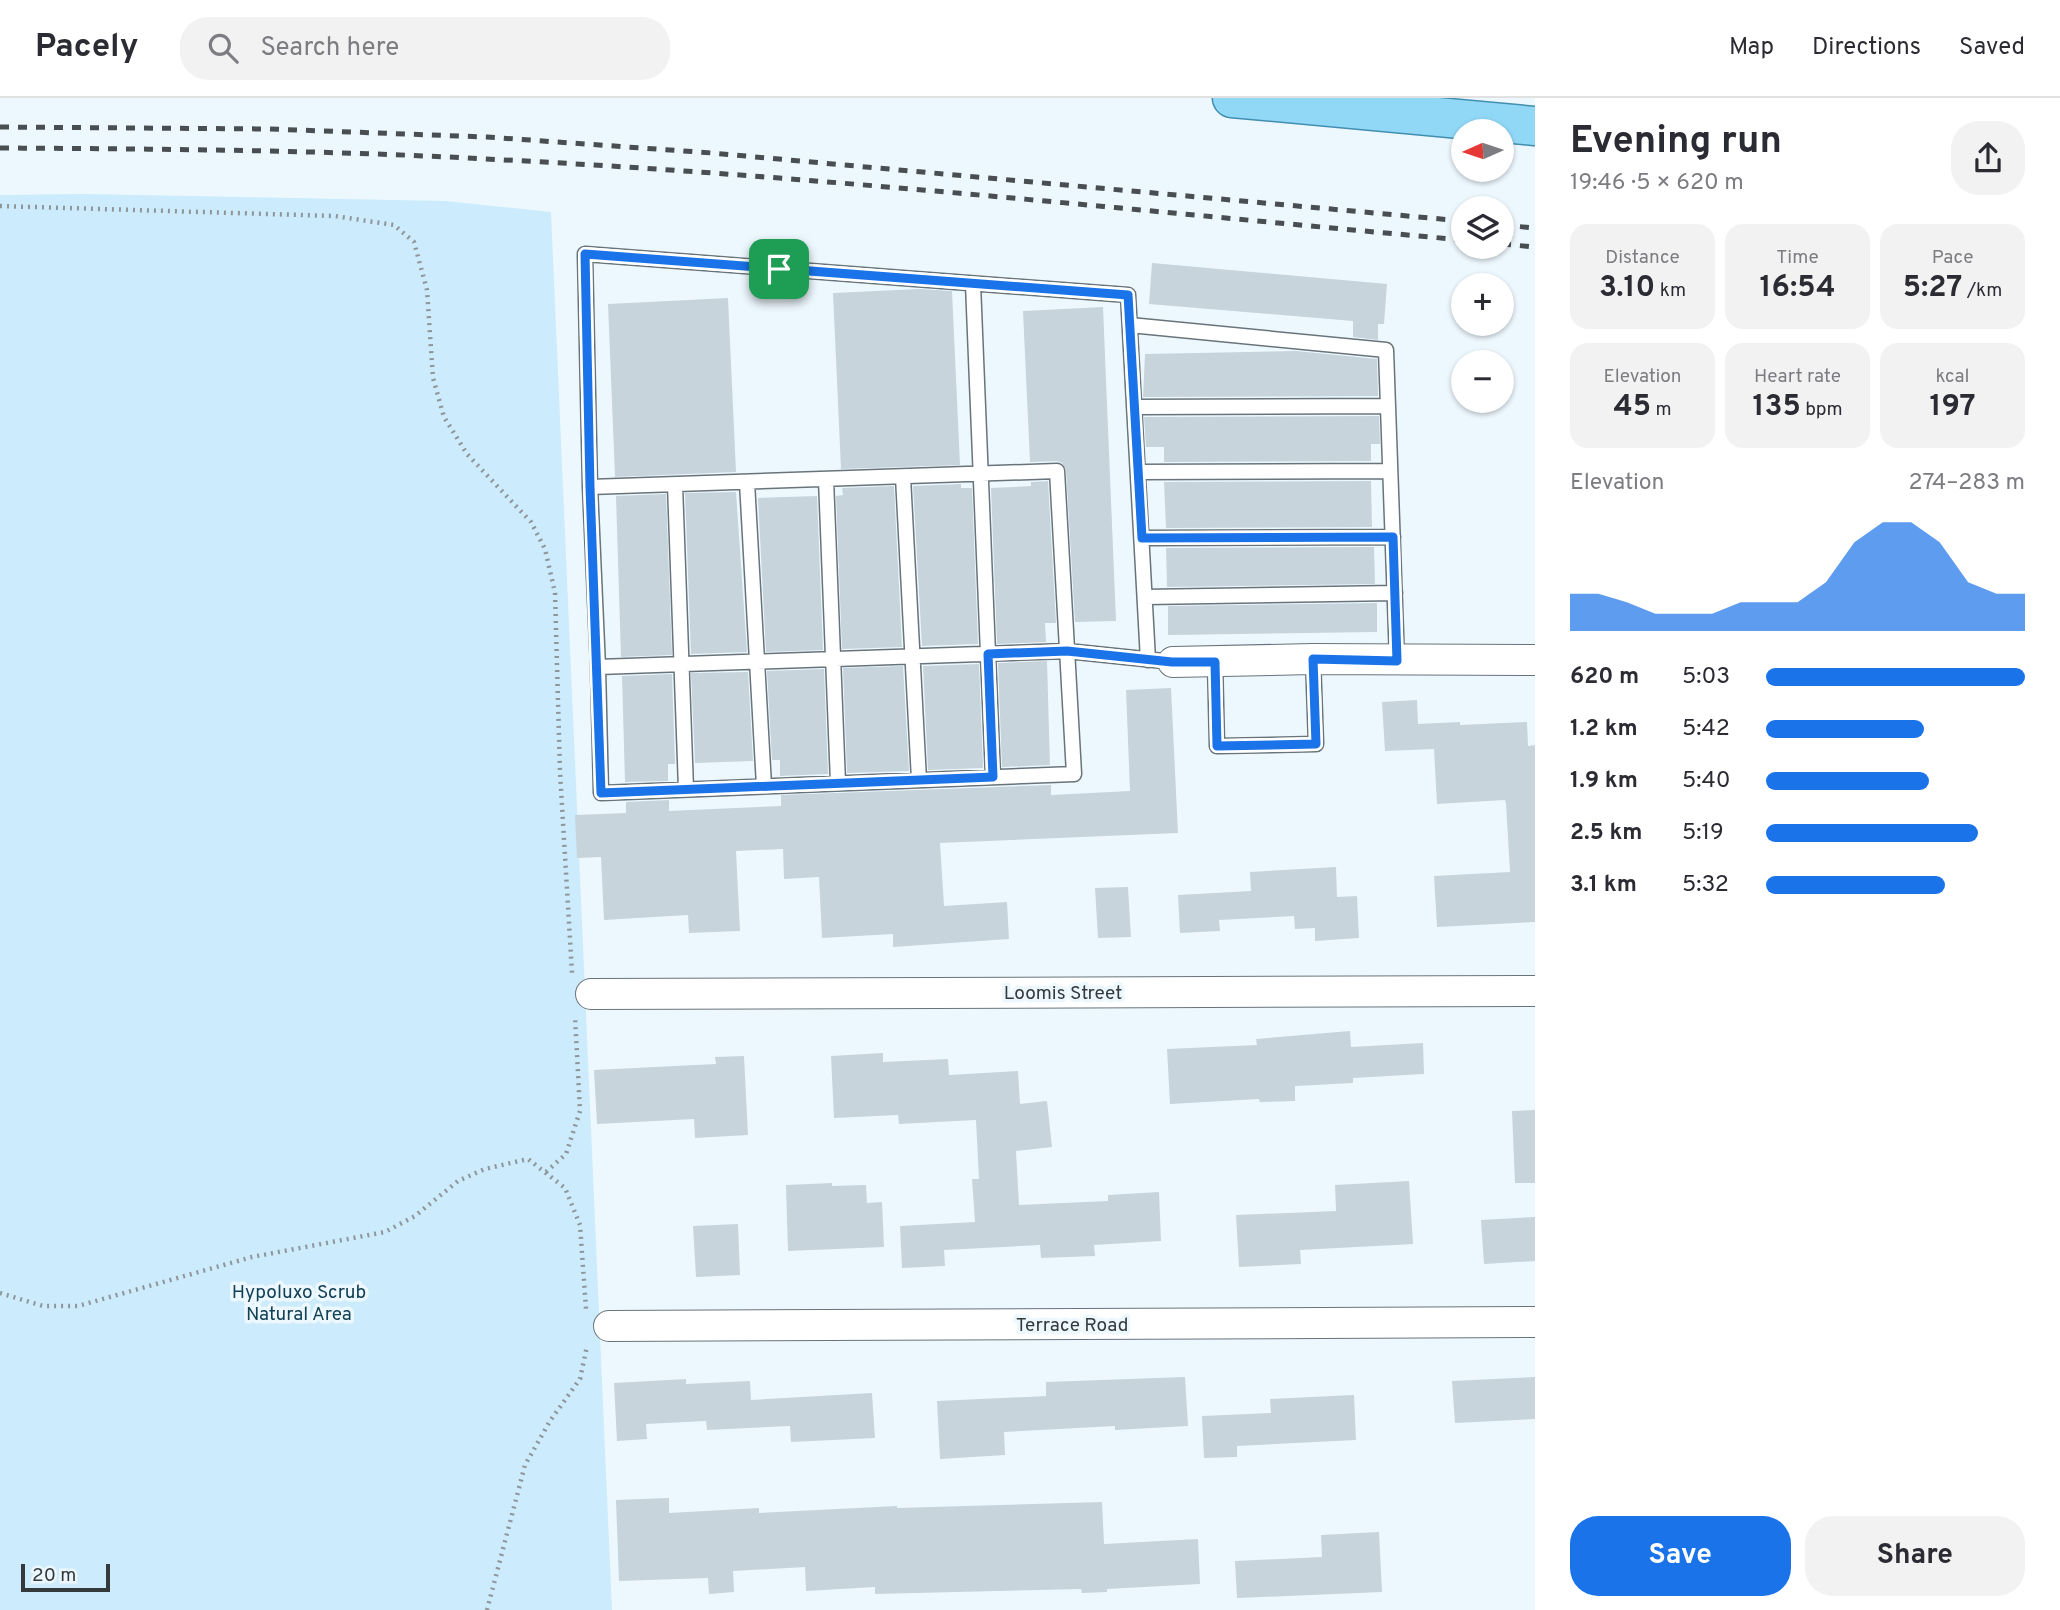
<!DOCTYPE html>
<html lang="en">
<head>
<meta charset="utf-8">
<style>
  body { margin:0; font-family:Overpass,sans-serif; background:#f2f2f3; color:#2b2b33; height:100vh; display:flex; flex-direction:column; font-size:26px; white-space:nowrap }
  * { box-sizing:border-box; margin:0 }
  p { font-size:23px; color:#7c7c81 }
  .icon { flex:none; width:38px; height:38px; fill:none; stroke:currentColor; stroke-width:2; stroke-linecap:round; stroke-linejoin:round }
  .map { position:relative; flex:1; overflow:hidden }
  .sheet { display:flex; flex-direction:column; background:#fff; width:525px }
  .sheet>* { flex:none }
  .needle { width:46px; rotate:267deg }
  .buttons { position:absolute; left:1451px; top:21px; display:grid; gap:14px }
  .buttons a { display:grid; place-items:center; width:63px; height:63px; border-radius:50%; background:#fff; box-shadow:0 2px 5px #0004; font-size:35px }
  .scale { position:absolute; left:21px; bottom:18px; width:89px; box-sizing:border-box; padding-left:7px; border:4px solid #34393c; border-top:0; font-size:19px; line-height:24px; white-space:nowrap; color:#34393c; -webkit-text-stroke:5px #edf8fe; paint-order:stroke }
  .pin { position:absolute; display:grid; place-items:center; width:60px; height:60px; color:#fff; margin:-30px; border-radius:14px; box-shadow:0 4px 10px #0006 }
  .round { display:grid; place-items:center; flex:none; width:74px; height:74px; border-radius:28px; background:#f2f2f3 }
  .headline { display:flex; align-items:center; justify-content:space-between; height:119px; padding:0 35px }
  h1 { font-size:38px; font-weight:700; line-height:52px }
  .metrics { display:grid; grid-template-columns:repeat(3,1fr); gap:10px; height:119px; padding:7px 35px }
  .metrics div { display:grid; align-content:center; border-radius:18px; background:#f2f2f3; text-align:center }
  .metrics b { font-size:30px; font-weight:700 }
  .metrics small { font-size:19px; font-weight:400 }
  .metrics p { font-size:19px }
  .chart { height:196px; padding:14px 35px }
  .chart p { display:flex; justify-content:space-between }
  .chart svg { width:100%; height:126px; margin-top:7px; fill:#1a73e8; opacity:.7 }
  .cta { display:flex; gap:14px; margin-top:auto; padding:14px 35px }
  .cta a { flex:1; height:80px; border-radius:28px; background:#1a73e8; color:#fff; font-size:28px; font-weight:700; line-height:80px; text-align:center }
  .cta a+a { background:#f2f2f3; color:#2b2b33 }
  ul { padding:0 35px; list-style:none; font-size:23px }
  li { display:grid; grid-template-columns:112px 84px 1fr; align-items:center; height:52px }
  li i { height:18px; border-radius:9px; background:#1a73e8 }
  header { display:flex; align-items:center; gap:42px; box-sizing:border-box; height:98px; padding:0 35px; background:#fff; border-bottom:2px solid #e1e1e2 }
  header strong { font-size:33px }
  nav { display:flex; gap:38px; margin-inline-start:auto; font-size:24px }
  .search { width:490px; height:63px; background:#f2f2f3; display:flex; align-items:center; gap:18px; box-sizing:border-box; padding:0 24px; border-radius:28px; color:#7c7c81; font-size:26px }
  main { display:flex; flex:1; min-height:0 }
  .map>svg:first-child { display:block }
  .green { fill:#ccebfc }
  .building { fill:#c7d4dc }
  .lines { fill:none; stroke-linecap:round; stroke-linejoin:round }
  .lane-casing { stroke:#68747a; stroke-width:17 }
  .street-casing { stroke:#68747a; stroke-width:32 }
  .primary-casing { stroke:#418eb1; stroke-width:41 }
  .path { stroke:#8e969a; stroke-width:4.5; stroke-dasharray:2 5; stroke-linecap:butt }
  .lane { stroke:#fff; stroke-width:14 }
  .street { stroke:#fff; stroke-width:30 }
  .primary { stroke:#91d7f6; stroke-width:38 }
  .rail { stroke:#484e51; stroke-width:5; stroke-dasharray:9 9; stroke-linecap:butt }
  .route-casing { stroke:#fff; stroke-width:14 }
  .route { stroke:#1a73e8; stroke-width:9 }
  .labels { text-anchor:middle; stroke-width:7; stroke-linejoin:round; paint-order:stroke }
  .street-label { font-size:19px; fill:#34393c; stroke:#edf8fe }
  .park-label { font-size:19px; fill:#124055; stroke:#edf8fe }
</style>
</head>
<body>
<header>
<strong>Pacely</strong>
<div class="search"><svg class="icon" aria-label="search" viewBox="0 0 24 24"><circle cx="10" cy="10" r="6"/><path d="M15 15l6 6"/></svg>Search here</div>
<nav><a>Map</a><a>Directions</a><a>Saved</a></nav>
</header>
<main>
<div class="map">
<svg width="1535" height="1512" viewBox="0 0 1535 1512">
  <rect width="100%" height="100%" fill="#edf8fe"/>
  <path class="green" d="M83 96 445 103 551 114 612 1512H0V97Z"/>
  <path class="building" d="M1152 165 1387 186 1384 226H1378V242L1353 239V223L1149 206Z
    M919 191 952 193 960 367 841 371 833 195Z
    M728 200 736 374 615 379 608 206Z
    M1103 209 1116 523 1075 524 1066 372 1062 365 1057 363 1030 364 1023 213Z
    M1296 253 1377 261 1378 298 1143 299 1145 256Z
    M1379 318 1380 346H1371V363L1164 364V349H1146L1144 319Z
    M1048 383 1056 525H1045L1046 544 997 546 991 390 1031 388V384Z
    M1371 383 1372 429 1166 430 1164 384Z
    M961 386V390H972L978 546 922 548 913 388Z
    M894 388 902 549 842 551 836 398 843 397 842 390Z
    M736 394 747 554 691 556 685 395Z
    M666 396 672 557 621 559 616 398Z
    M817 398 823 552 766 554 758 400Z
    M1374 449 1375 486 1167 489 1166 450Z
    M1377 505V534L1168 537V508Z
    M1047 563 1050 667 1002 669 998 565Z
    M979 566 983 670 928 672 923 568Z
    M903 568 909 673 847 675 843 570Z
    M824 571 828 676 780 678V662H772L767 573Z
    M748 574 753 663 695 665 691 575Z
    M672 576 675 666H668V683L625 684 622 578Z
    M1171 590 1178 735 940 745 944 808 1007 804 1009 841 893 849V836L822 840 819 779 784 781 783 751 736 753 740 833 689 835 688 817 604 822 601 759 577 760 575 717 626 715V704L669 702V713L781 708V697L1051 687V697L1130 693 1126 592Z
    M1417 602 1418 626 1460 624V627L1527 624 1528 648 1535 647V824L1437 829 1434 778 1510 774 1506 706 1505 702 1437 706 1434 651 1385 653 1382 604Z
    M1336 769 1337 799 1357 798 1359 840 1315 843V830L1295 831 1294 818 1219 822 1220 833 1180 835 1178 797 1251 793 1250 774Z
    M1128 789 1131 839 1098 840 1095 790Z
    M1350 933 1351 949 1423 945 1424 976 1353 980V985L1295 988V1003L1260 1004 1259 1001 1170 1006 1167 951 1257 947 1256 941Z
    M883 955V964L948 961 949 977 1018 973 1020 1006 1047 1003 1052 1049 1016 1053 1019 1107 1108 1103V1097L1159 1094 1161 1143 1094 1147 1095 1158 1041 1160 1040 1147 944 1152 945 1168 902 1170 900 1128 975 1124 972 1081H979L976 1022 899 1026 898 1017 834 1020 831 958Z
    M744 958 748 1037 695 1040 694 1021 597 1026 594 972 716 966 715 959Z
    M1535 1012V1085H1515L1512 1013Z
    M1409 1083 1413 1146 1300 1152 1301 1166 1239 1169 1236 1117 1336 1113 1335 1087Z
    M832 1085V1088L866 1087 867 1105 882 1104 884 1149 788 1153 786 1087Z
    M1535 1119V1163L1484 1166 1481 1122Z
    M738 1126 740 1177 696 1179 693 1128Z
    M1185 1279 1188 1328 1115 1332V1328L1004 1334 1005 1357 940 1361 937 1303 1046 1298V1284Z
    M1535 1279V1321L1455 1325 1452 1283Z
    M686 1281V1286L750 1283 751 1302 872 1295 875 1340 791 1344 790 1328 707 1332 706 1323 646 1326 647 1341 617 1343 614 1285Z
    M1354 1297 1356 1342 1237 1348V1359L1204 1360 1202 1318 1271 1315 1270 1301Z
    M669 1400V1415L759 1410V1415L897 1408V1410L1102 1404 1104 1446 1198 1441 1200 1486 1107 1491V1494L1082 1495 1081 1491 875 1496V1489L806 1493 805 1469 733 1473 734 1494 709 1496 708 1480 619 1483 616 1402Z
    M1379 1434 1382 1494 1237 1500 1235 1463 1322 1459 1321 1437Z"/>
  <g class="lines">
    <defs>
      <path id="lane" d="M973 186 993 679
        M1130 227 1386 252 1397 563
        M1134 309 1388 308
        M1138 374 1390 373
        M903 379 919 682
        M826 381 838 685
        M747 384 764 688
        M675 387 686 691
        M590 389 585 156 1128 197 1148 562
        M1142 440 1393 439
        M1145 499 1395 495
        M1215 564 1217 648 1316 646 1313 561
        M598 569 590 389 1057 373 1074 676 601 695 598 569 1067 553 1173 564"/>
      <path id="street" d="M1173 564 1313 561 1535 562
        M591 896 1535 893
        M609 1228 1535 1224"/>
      <path id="primary" d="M1232 0 1535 28"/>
    </defs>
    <use href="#lane" class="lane-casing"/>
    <use href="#street" class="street-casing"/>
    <use href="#primary" class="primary-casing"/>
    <path class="path" d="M0 108 335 118 394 127 414 144 427 192 433 280 444 319 467 356 531 424 545 451 555 495 560 674 572 875
      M546 1074 566 1056 580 1013 575 919
      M0 1195 43 1208H78L252 1159 385 1134 415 1118 458 1083 485 1071 528 1061 565 1090 580 1127 586 1211
      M487 1512 525 1367 550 1323 580 1281 587 1248"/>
    <use href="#lane" class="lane"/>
    <use href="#street" class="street"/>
    <use href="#primary" class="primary"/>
    <path class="rail" d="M0 29 269 31 487 39 712 55 1463 123
      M0 50C162 51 324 52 486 61 812 77 1138 113 1463 142
      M1502 127 1535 130
      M1502 146 1535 149"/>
  </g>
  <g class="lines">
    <defs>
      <path id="route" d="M585 156 1128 197 1142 440 1393 439 1397 563 1313 561 1316 646 1217 648 1215 564H1172L1067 553 988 556 993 679 601 695 590 389Z"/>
    </defs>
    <use href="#route" class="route-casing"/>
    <use href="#route" class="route"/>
  </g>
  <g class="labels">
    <g class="street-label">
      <text x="1063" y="901">Loomis Street</text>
      <text x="1072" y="1233">Terrace Road</text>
    </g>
    <g class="park-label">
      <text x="299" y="1200">Hypoluxo Scrub<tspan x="299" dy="22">Natural Area</tspan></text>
    </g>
  </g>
</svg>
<div class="buttons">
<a><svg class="needle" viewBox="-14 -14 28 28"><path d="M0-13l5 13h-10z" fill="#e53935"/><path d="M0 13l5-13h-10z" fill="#7c7c81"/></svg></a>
<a><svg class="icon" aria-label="layers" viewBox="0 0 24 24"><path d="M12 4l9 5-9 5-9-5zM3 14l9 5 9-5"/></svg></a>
<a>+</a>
<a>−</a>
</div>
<div class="scale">20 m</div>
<div class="pin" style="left:779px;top:171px;background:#1e9e55"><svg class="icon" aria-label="arrive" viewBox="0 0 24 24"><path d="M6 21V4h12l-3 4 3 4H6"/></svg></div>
</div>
<section class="sheet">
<div class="headline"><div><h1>Evening run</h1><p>19:46 · 5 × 620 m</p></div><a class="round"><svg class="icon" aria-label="share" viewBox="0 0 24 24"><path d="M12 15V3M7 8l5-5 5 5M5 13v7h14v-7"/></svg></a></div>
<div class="metrics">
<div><p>Distance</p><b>3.10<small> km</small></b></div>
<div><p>Time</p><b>16:54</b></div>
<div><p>Pace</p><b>5:27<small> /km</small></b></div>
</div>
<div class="metrics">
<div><p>Elevation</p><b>45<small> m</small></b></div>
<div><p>Heart rate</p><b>135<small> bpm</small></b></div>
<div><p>kcal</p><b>197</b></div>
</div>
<div class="chart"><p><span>Elevation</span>274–283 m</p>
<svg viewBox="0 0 160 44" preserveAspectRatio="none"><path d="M0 44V31L10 31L20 34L30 38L40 38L50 38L60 34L70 34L80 34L90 27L100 13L110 6L120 6L130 13L140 27L150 31L160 31V44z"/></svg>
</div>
<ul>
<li><b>620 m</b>5:03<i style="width:100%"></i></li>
<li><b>1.2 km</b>5:42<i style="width:61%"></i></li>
<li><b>1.9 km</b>5:40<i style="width:63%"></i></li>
<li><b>2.5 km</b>5:19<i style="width:82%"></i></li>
<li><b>3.1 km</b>5:32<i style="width:69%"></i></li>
</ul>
<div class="cta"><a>Save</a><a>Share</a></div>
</section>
</main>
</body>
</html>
